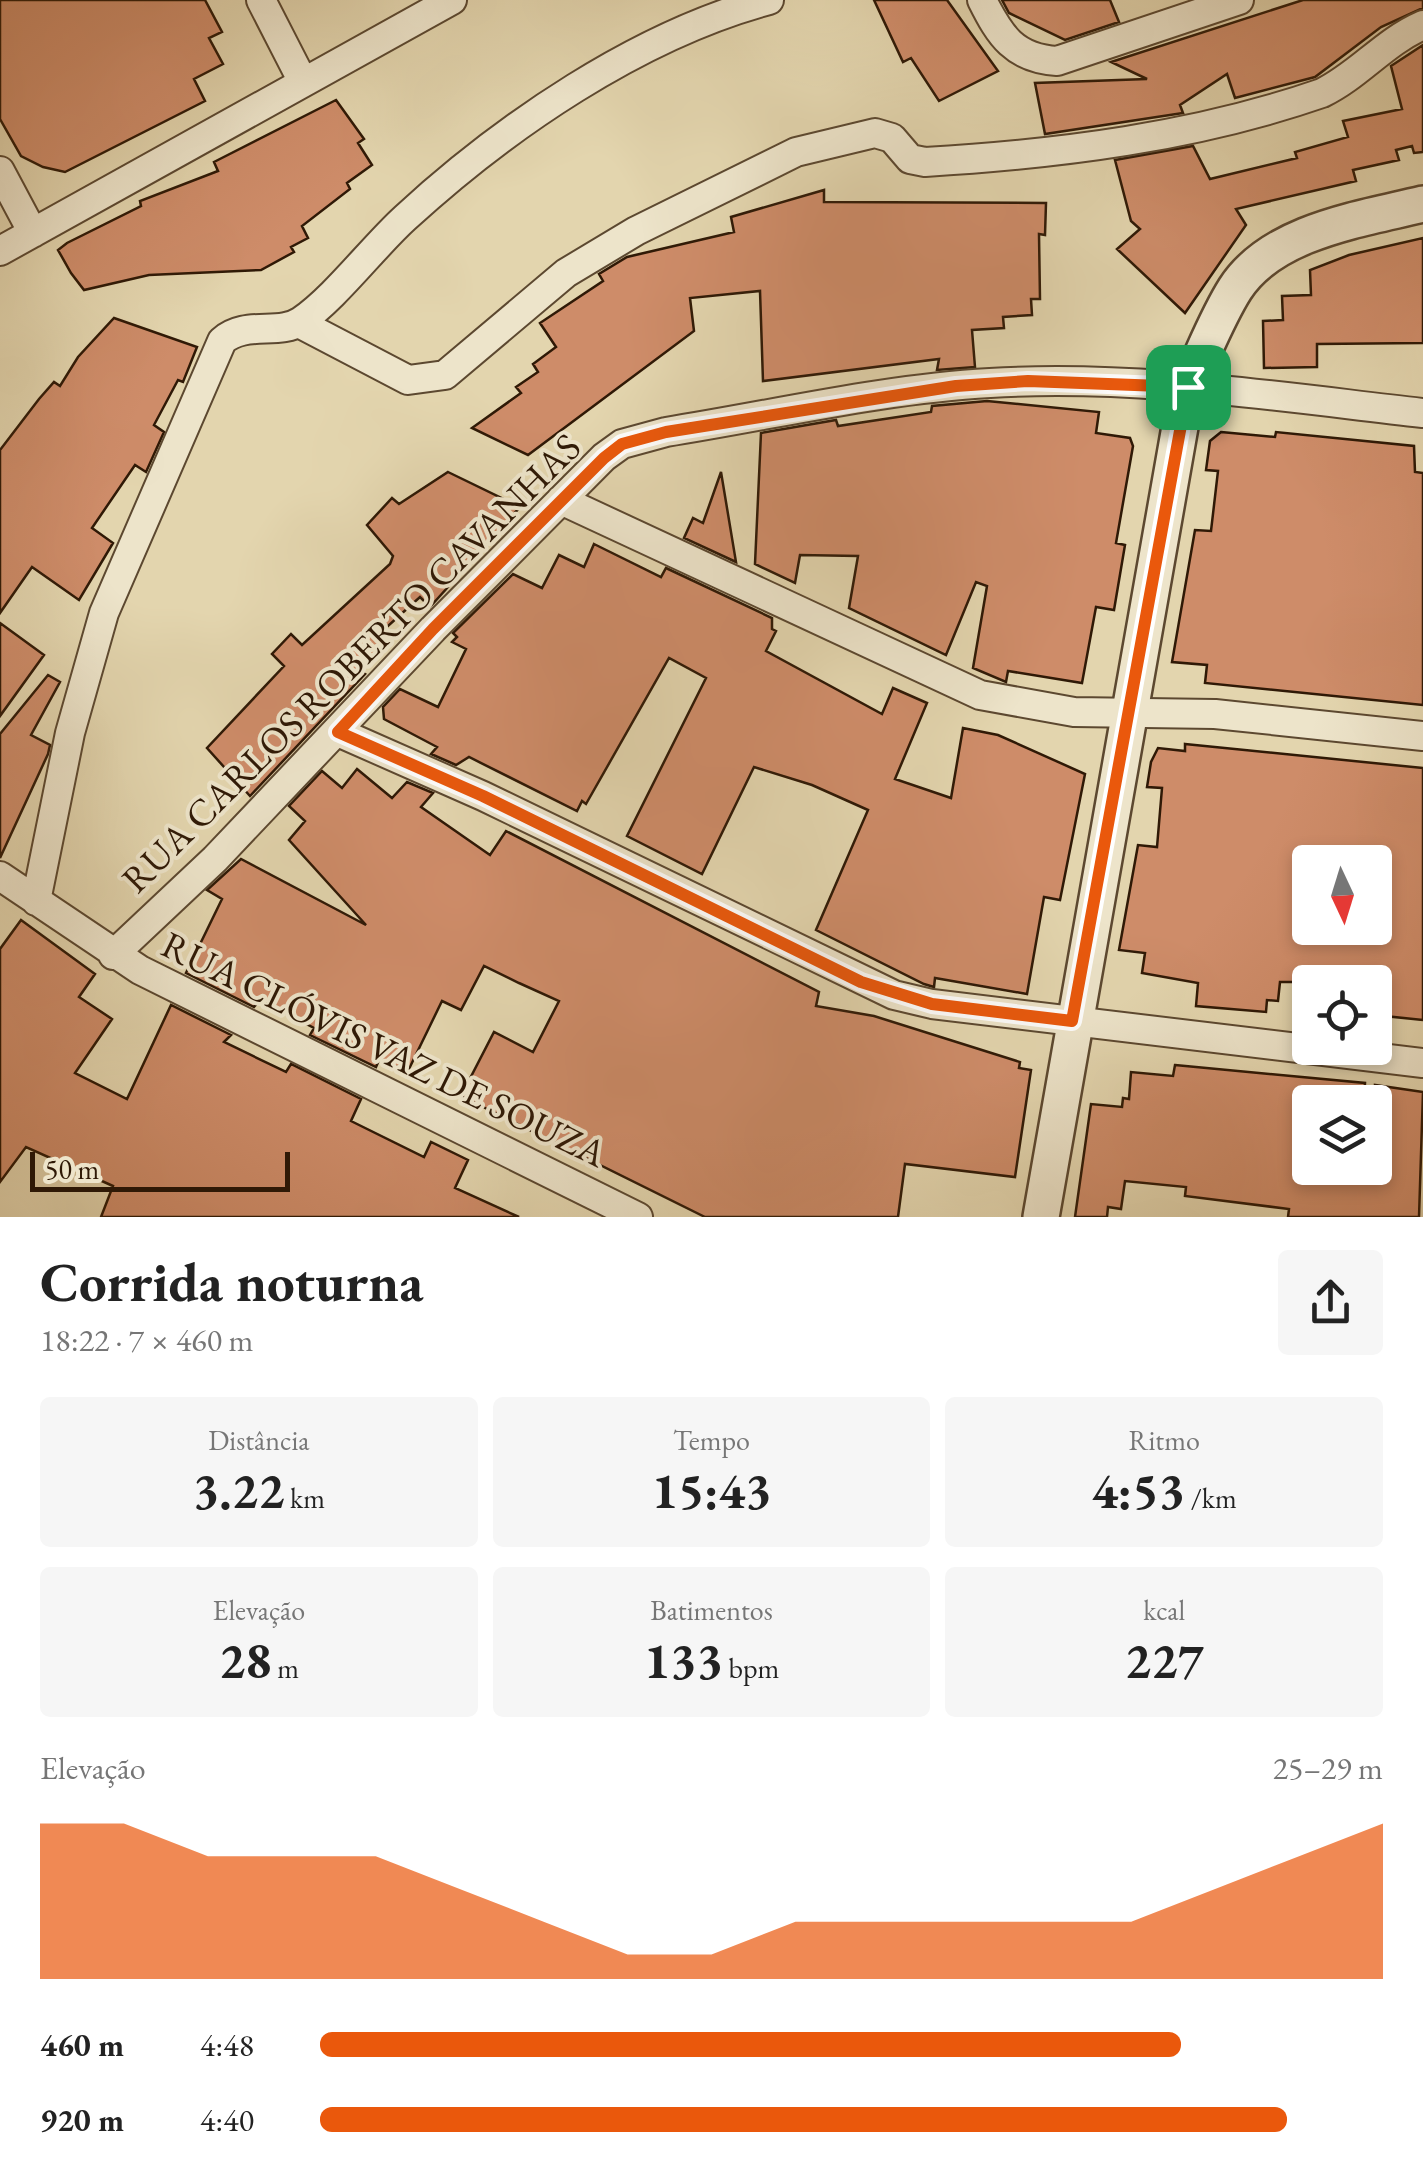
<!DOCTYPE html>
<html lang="pt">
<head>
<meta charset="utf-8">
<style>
  body { margin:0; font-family:"EB Garamond",serif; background:#f6f6f6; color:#222; height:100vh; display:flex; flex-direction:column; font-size:38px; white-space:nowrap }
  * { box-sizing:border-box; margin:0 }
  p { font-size:32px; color:#767676 }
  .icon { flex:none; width:55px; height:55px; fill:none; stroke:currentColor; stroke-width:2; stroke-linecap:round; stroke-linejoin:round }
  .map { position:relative; height:1217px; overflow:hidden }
  .side { display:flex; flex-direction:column; background:#fff; flex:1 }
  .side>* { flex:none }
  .needle { width:65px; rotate:176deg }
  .buttons { position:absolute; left:1292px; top:845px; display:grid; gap:20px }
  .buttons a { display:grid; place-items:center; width:100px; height:100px; border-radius:10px; background:#fff; box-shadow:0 5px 15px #0003; font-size:50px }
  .scale { position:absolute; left:30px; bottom:25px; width:260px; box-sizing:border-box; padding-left:10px; border:5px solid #2f1906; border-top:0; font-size:28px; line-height:35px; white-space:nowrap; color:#2f1906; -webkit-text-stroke:8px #ede4ca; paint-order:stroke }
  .pin { position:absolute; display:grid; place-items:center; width:85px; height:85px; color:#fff; margin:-42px; border-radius:20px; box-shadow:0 5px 15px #0006 }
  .round { display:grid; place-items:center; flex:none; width:105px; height:105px; border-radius:10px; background:#f6f6f6 }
  .overview { display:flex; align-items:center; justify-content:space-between; height:170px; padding:0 40px }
  h1 { font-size:55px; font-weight:700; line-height:75px }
  .stats { display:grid; grid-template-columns:repeat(3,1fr); gap:15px; height:170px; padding:10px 40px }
  .stats div { display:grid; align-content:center; border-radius:10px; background:#f6f6f6; text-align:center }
  .stats b { font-size:50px; font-weight:700 }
  .stats small { font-size:28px; font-weight:400 }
  .stats p { font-size:28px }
  .chart { height:280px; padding:20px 40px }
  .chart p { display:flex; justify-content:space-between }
  .chart svg { width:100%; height:180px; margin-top:10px; fill:#ea580c; opacity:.7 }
  ul { padding:0 40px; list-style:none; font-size:32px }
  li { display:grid; grid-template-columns:160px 120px 1fr; align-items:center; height:75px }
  li i { height:25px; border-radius:12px; background:#ea580c }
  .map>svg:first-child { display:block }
  .building { fill:#ce8c69; stroke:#2f1906; stroke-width:2.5; fill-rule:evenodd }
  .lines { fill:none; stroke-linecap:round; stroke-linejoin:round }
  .minor-casing { stroke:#5c4830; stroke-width:32 }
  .tertiary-casing { stroke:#5c4830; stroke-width:40 }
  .minor { stroke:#ede4ca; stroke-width:28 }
  .tertiary { stroke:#ede4ca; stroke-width:35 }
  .route-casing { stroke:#fff; stroke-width:20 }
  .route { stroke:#ea580c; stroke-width:12 }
  .labels { text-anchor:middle; stroke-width:8; stroke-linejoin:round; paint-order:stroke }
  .street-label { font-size:38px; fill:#2f1906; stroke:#ede4ca }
</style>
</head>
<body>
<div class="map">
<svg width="1423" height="1217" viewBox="0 0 1423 1217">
  <rect width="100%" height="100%" fill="#e3d5ae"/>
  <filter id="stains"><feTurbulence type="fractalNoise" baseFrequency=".002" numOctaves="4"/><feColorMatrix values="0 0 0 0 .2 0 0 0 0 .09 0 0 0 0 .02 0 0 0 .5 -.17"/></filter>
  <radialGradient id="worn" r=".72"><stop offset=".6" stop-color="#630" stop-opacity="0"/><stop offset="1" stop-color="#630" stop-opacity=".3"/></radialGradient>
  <path class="building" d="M0 0H205L222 32 209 38 223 64 194 79 205 101 65 172 43 167 21 156 0 119Z
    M874 0H947L998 71 939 101 911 58 903 62Z
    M1002 0H1110L1119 22 1065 40 1009 13Z
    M1303 0H1423V8L1381 27 1315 77 1235 98 1227 74 1180 105 1183 113 1045 134 1035 83 1147 79 1111 62Z
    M1423 45V152L1414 153 1412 146 1396 150 1399 160 1353 170 1356 181 1236 209 1246 225 1185 313 1117 249 1140 229 1131 221 1115 160 1193 146 1210 179 1297 158 1295 152 1348 137 1343 121 1402 109 1391 66Z
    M336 100 364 139 358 143 372 165 347 183 350 189 302 226 308 238 291 247 294 252 261 270 149 275 84 290 71 273 58 250 67 243 141 206 140 201 218 171 214 162Z
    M824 190V202L1046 203 1045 235 1039 234 1040 299H1031L1032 315 1003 317 1004 328 972 330 975 367 937 370 939 359 763 381 760 291 690 298 694 331 528 455 472 428 521 393 516 387 538 372 533 364 556 347 540 323 603 281 599 274 627 257 734 232 731 217Z
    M1423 238V343L1317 344V367L1264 368 1263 321 1283 320 1282 296 1311 295 1310 270 1349 255Z
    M114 318 197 347 183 382 178 380 154 425 164 432 146 472 135 465 92 528 113 543 79 600 32 567 0 613V450L39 399 54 382 60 386 78 357Z
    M987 401 1099 412 1096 433 1130 438 1133 446 1116 543 1125 545 1114 610 1096 607 1082 683 1008 671 1006 682 973 668 987 586 976 582 946 655 849 608 858 556 800 555 795 583 755 564 761 433 836 420 838 426 931 412 932 406Z
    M1221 432 1275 437 1276 432 1414 446 1415 472 1423 473V705L1205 683 1207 665 1172 662 1195 530 1211 531 1218 471 1206 470 1210 441Z
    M448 472 520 507 430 607 420 597 379 634 388 644 358 670 365 674 250 796 207 748 284 666 272 654 291 634 302 645 390 564 393 556 367 525 392 498 399 504Z
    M721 472 736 562 684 538 693 518 703 523Z
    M594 544 661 577 666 568 772 618V629L776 631 766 651 882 714 893 688 927 703 895 779 951 798 963 728 998 735 1085 774 1060 900 1044 897 1027 994 935 978 934 987 924 984 816 930 868 810 812 785 754 767 702 874 627 836 706 678 669 658 586 804 582 801 577 811 469 757 456 765 431 754 437 747 384 719 383 707 400 689 438 707 466 649 452 642 457 637 453 633 513 574 542 588 559 555 584 567Z
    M0 623 44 655 0 716Z
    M48 675 60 682 31 735 50 745 48 754 0 858V734Z
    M1185 744 1423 768V1020L1375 1015V982H1280L1278 1001 1267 1000 1266 1012 1196 1006 1198 983 1142 973 1145 953 1119 950 1138 845 1157 847 1162 788 1147 787 1151 762 1158 748 1185 751ZM1310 862H1375V928H1310Z
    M357 769 392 798 407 782 433 793 421 807 490 855 506 831 819 992 816 1006 874 1016 1020 1062 1019 1068 1031 1070 1015 1177 905 1164 898 1217H705L461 1096 494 1032 533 1052 559 1001 519 983 484 966 461 1010 442 1001 408 1071 379 1060 376 1067 310 1035 314 1028 260 1000 254 1007 186 973 222 899 207 890 241 859 366 925 289 840 305 821 289 806 322 771 342 788Z
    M21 920 95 974 79 997 112 1019 75 1073 127 1099 171 1005 231 1035 224 1042 286 1072 291 1064 361 1099 351 1121 424 1157 431 1142 468 1160 455 1188 519 1217H101L113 1186 26 1147 0 1182V949Z
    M1175 1065 1365 1083 1364 1102H1310V1168H1375V1085L1423 1092 1419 1217H1288L1289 1209 1185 1196 1186 1187 1125 1181 1121 1209 1108 1207 1107 1217H1075L1091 1104 1122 1107 1123 1098 1129 1099 1131 1072 1173 1076Z"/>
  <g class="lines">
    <defs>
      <path id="minor" d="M261 0 302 80
        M982 0C1000 36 1014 58 1057 61L1239 0
        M0 171 33 233
        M0 251 452 0
        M299 323 408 380 445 375 566 273 636 231 796 152 875 133 892 138 910 159 925 162C1059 154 1195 137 1322 93 1359 75 1384 42 1423 25
        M561 500 980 695 1074 712 1215 714 1423 736
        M338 732 483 796 894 995 932 1004 1423 1063
        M0 876 140 970 638 1217
        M36 901 70 733 104 613 222 341C245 320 279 336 301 321 335 298 373 247 405 218 504 127 638 35 769 0
        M113 955 215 859 433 629 604 457 622 444 666 432C773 415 882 389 990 383 1134 374 1280 397 1423 413"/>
      <path id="tertiary" d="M1041 1217 1187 387C1203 355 1216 319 1235 289 1272 231 1362 219 1423 204"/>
    </defs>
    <use href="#minor" class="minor-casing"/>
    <use href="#tertiary" class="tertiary-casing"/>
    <use href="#minor" class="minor"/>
    <use href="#tertiary" class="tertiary"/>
  </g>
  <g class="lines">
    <defs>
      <path id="route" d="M1028 381 1188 387 1072 1021 932 1004 861 982 483 796 338 732 433 629 604 458 622 444 666 432 956 386Z"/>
    </defs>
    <use href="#route" class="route-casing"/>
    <use href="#route" class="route"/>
  </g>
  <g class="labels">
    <g class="street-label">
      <text transform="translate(351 663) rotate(-45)" y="13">RUA CARLOS ROBERTO CAVANHAS</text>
      <text transform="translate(384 1049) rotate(26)" y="13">RUA CLÓVIS VAZ DE SOUZA</text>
    </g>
  </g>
  <rect width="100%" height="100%" filter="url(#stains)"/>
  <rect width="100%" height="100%" fill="url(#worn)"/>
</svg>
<div class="buttons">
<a><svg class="needle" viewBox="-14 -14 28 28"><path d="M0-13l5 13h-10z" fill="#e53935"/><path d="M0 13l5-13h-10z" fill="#767676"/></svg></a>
<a><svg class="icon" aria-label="locate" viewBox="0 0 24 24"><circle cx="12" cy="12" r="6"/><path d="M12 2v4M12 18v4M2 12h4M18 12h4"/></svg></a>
<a><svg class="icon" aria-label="layers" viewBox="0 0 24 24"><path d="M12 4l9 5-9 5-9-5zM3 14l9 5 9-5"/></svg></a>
</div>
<div class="scale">50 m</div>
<div class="pin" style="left:1188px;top:387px;background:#1e9e55"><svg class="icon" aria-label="arrive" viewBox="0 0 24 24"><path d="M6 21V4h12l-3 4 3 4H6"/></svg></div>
</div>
<section class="side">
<div class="overview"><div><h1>Corrida noturna</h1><p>18:22 · 7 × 460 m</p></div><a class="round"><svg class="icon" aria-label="share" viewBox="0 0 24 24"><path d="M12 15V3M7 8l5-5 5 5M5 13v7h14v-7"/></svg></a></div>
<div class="stats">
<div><p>Distância</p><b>3.22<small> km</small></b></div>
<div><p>Tempo</p><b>15:43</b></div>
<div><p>Ritmo</p><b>4:53<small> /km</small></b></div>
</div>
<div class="stats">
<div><p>Elevação</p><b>28<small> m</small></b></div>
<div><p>Batimentos</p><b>133<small> bpm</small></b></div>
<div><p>kcal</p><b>227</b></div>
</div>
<div class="chart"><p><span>Elevação</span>25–29 m</p>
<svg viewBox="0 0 160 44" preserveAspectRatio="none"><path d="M0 44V6L10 6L20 14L30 14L40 14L50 22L60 30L70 38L80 38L90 30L100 30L110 30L120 30L130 30L140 22L150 14L160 6V44z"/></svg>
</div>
<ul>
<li><b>460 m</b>4:48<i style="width:81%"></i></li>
<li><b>920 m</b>4:40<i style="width:91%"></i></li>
</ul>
</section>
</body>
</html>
